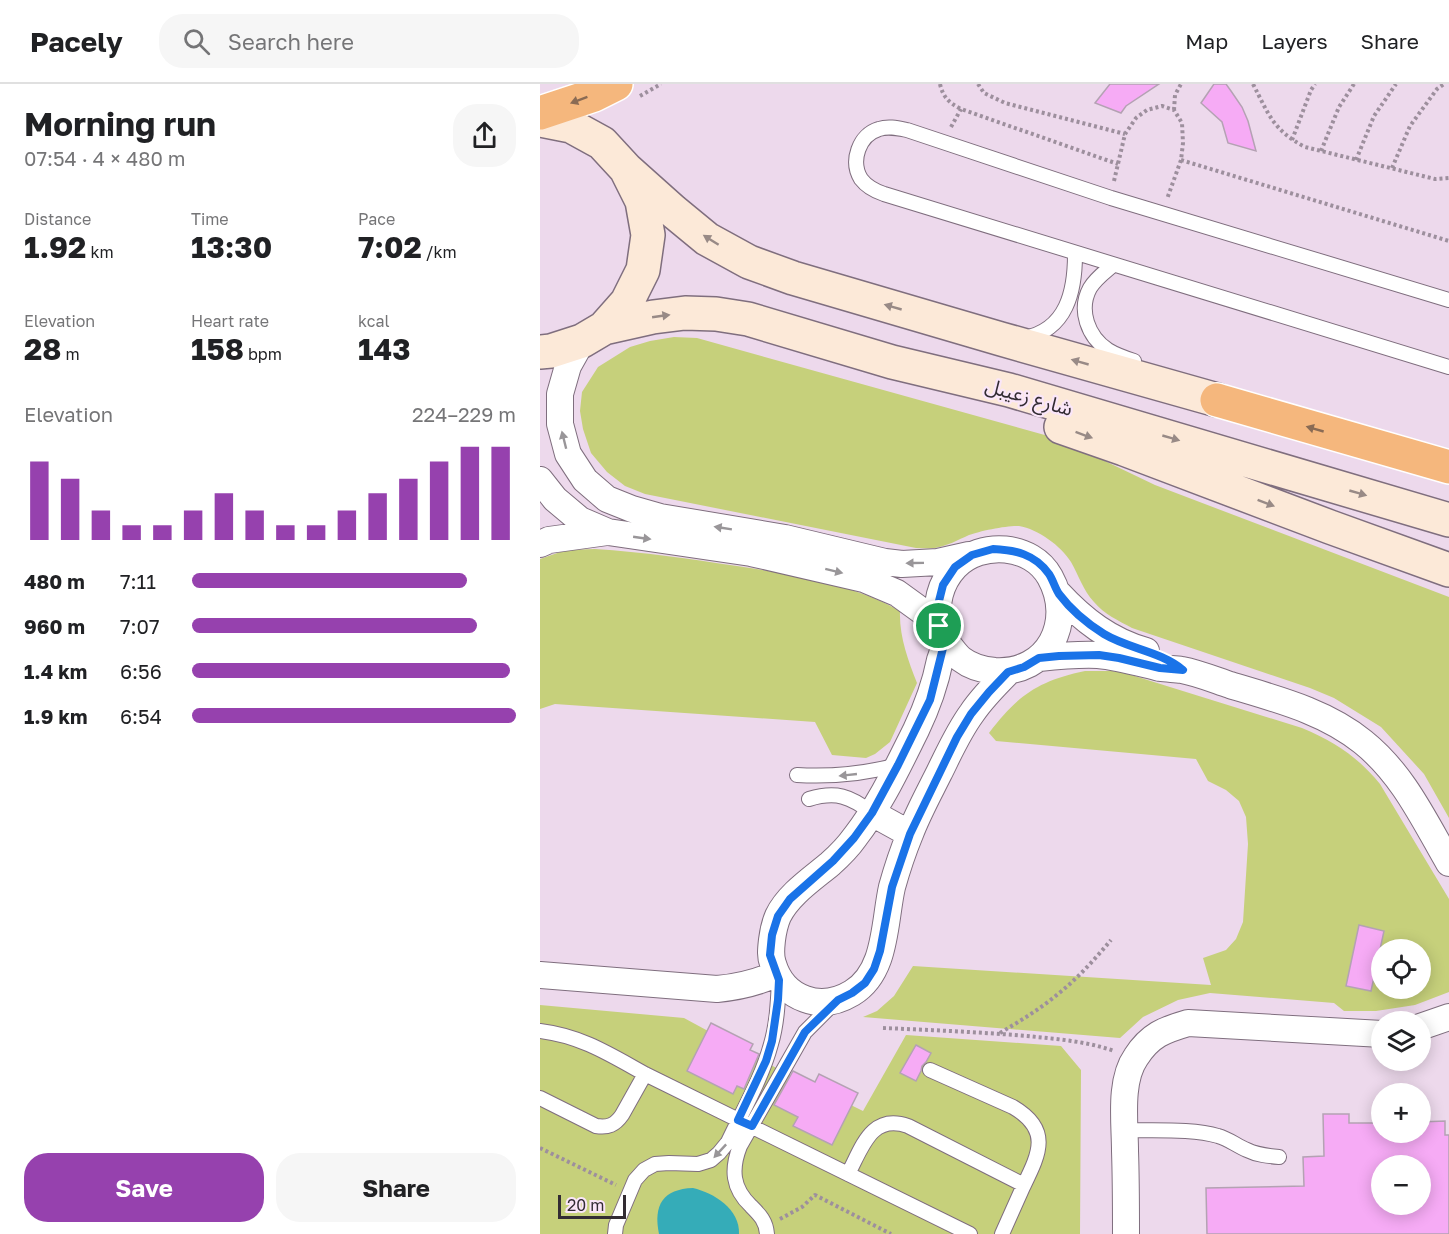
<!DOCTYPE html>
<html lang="en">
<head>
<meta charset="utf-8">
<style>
  body { margin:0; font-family:"Golos Text","Noto Sans Arabic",sans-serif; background:#f6f6f6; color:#202124; height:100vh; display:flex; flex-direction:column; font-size:22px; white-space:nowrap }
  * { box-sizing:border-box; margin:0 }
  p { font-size:20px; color:#757577 }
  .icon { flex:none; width:33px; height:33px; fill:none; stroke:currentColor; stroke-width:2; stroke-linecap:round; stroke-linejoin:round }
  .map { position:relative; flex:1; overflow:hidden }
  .side { display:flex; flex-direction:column; background:#fff; width:540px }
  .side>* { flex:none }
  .buttons { position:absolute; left:831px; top:855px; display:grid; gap:12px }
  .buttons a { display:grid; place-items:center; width:60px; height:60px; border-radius:50%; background:#fff; box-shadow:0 3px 15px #0003; font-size:30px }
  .scale { position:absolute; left:18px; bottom:15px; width:68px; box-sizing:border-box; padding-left:6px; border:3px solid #332c33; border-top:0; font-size:16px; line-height:21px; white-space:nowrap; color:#332c33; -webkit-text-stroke:4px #fae6f9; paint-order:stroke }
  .pin { position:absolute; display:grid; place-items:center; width:51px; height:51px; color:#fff; margin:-26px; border:3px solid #fff; border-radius:50%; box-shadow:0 2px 6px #0007 }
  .round { display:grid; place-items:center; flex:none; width:63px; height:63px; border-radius:24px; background:#f6f6f6 }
  .summary { display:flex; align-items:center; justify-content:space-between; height:102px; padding:0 24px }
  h1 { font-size:33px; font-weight:700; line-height:45px }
  .metrics { display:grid; grid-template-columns:repeat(3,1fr); gap:9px; height:102px; padding:6px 24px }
  .metrics div { display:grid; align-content:center }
  .metrics b { font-size:30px; font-weight:700 }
  .metrics small { font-size:16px; font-weight:400 }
  .metrics p { font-size:16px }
  .chart { height:168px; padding:12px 24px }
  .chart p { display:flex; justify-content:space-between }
  .chart svg { width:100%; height:108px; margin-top:6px; stroke:#9641ae; stroke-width:6 }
  .primary-button { display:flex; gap:12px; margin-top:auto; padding:12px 24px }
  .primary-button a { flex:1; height:69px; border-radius:24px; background:#9641ae; color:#fff; font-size:24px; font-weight:700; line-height:69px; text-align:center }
  .primary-button a+a { background:#f6f6f6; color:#202124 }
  ul { padding:0 24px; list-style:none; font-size:20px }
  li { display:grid; grid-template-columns:96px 72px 1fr; align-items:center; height:45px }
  li i { height:15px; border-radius:8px; background:#9641ae }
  header { display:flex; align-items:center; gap:36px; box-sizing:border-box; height:84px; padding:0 30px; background:#fff; border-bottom:2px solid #e0e0e0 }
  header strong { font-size:28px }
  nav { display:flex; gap:33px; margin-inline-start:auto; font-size:21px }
  .search { width:420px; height:54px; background:#f6f6f6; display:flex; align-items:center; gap:15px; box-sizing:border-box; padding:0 21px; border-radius:24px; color:#757577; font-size:22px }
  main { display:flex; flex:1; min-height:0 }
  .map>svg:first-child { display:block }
  .green { fill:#c6d07b; fill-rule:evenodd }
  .water { fill:#35acb8 }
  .building { fill:#f6abf5; stroke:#b4a2b3; stroke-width:1.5; fill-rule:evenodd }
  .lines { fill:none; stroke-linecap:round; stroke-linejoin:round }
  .lane-casing { stroke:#7f6e7e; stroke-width:16 }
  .street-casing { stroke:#7f6e7e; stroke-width:28 }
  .secondary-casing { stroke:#7f6e7e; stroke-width:36 }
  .highway-casing { stroke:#fff; stroke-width:36 }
  .path { stroke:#9d8f9d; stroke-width:4; stroke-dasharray:3 3; stroke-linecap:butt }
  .lane { stroke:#fff; stroke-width:14 }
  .street { stroke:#fff; stroke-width:26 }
  .secondary { stroke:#fce9d8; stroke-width:33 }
  .highway { stroke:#f5b77d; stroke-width:33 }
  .oneway { fill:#8a6b54 }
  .oneway2 { fill:#988a86 }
  .oneway3 { fill:#999699 }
  .route-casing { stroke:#fff; stroke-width:12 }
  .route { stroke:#1a73e8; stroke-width:8 }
  .labels { text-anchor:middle; stroke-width:4.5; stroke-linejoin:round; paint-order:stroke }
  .street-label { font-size:20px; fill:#332c33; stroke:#fae6f9 }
</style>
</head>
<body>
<header>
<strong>Pacely</strong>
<div class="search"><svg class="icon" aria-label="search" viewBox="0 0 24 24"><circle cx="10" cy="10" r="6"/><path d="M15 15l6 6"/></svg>Search here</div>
<nav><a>Map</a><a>Layers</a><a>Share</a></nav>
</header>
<main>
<section class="side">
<div class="summary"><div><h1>Morning run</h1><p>07:54 · 4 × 480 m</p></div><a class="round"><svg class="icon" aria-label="share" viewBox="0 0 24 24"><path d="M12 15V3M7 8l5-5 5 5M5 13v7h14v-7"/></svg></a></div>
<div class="metrics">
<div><p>Distance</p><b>1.92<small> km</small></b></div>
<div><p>Time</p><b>13:30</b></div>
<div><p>Pace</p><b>7:02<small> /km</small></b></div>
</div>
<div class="metrics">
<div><p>Elevation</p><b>28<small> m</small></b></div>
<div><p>Heart rate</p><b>158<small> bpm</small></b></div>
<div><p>kcal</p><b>143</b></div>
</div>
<div class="chart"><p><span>Elevation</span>224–229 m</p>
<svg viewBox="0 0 160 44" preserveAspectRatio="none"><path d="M5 44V12M15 44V19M25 44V32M35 44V38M45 44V38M55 44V32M65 44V25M75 44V32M85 44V38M95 44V38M105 44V32M115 44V25M125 44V19M135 44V12M145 44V6M155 44V6"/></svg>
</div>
<ul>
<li><b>480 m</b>7:11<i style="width:85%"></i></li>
<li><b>960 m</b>7:07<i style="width:88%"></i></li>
<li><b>1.4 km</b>6:56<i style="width:98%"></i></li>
<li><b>1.9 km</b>6:54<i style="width:100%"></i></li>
</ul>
<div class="primary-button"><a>Save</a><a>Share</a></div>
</section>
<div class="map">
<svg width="909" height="1150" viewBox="0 0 909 1150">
  <rect width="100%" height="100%" fill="#edd9ec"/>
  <path class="green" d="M134 253 157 254 519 355 615 401 909 513V734L884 690 841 643 794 614 770 604 592 544C579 537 564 530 554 518 543 506 539 492 531 478 521 462 498 445 479 442 469 441 439 447 429 451 418 456 407 462 395 464 389 465 382 464 376 464L105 410 85 402 67 388 51 369 43 345 40 327 42 308 58 283 90 263 110 257Z
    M55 465C103 468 150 475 197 482 249 490 314 500 360 527 359 552 368 576 377 599L350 658 335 670 326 674 292 671 275 638 15 620 0 625V475L26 466Z
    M545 587H572L585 589 762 644C795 658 817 672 840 700L909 815V908L875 921 836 927H804L794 919 670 909 638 916 603 933 580 954 323 933 337 927 354 912 373 882 671 901 663 874 686 866 696 855 703 838 708 760 706 733 699 717 686 706 668 697 656 675 456 657 449 649C478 611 498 597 545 587ZM842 866H880V904H842Z
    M0 921 144 934 242 987 323 1027 366 951 521 962 541 986 540 1150H0Z"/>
  <path class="water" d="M153 1104C174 1109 200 1125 199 1150H119C113 1121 123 1105 153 1104Z"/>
  <path class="building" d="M570 0H619L586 22 581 29 555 19Z
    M674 0H686L691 7 702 23 708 37 716 67 688 59 682 38 661 19Z
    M819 841 844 847 831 907 806 902Z
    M171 939 213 960 210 966 219 970 204 1005 197 1002 193 1010 147 987Z
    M376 961 391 969 386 978 382 982 381 987 376 997 360 989Z
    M253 987 275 998 279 990 318 1009 292 1061 253 1042 258 1033 234 1021Z
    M783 1030H809V1039H842V1048H880V1038L905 1037V1051H909V1150H667L666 1104 764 1102 763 1073 784 1072ZM842 1082H880V1120H842Z"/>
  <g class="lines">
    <defs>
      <path id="lane" d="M573 181C565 188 556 194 550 204 538 226 548 253 568 266 576 271 585 274 594 277
        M909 216 571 114 367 46C357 44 348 42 339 45 319 51 310 77 321 95 327 103 335 107 344 110L909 283
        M484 254C527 246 535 207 535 170
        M257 691C292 693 324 690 358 681
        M269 715C296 707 310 712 332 729
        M0 947C41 952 69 970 105 990L430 1150
        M390 986 473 1023C512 1046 499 1070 483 1103 476 1119 469 1134 462 1150
        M0 1014 56 1042C68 1044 75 1041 82 1031L105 990
        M585 1046C612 1047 653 1044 678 1052 689 1055 697 1062 707 1066 717 1071 728 1072 739 1073
        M308 1090C322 1064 331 1029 368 1042L484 1101
        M75 1150 76 1141 95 1096 104 1086 115 1080 129 1079 158 1080 171 1076 179 1069 188 1058C203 1026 222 994 231 960 237 940 238 917 239 896
        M227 1150C226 1137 220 1131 211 1122 192 1104 191 1085 200 1062L265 948 295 918"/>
      <path id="street" d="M42 257 28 282 20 310V340L28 370 45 396 67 415 92 425 120 433 245 454 345 478 362 480 398 478 429 471
        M0 396 15 415 40 436 68 448 211 469 324 495 357 509 386 530 399 542
        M0 460 9 456 67 448
        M518 509C543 536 570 557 606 567
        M405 556C410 562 415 570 421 575 430 582 443 586 455 587 508 590 535 538 510 493 492 460 441 456 415 483 400 499 395 521 399 541 400 547 404 552 404 558 404 564 402 571 400 576 395 601 387 623 376 646 358 682 340 721 315 753 308 763 299 772 290 780 272 795 248 811 238 832 235 839 233 848 232 856 231 865 230 872 233 880 238 897 248 909 265 915 281 921 297 918 312 909 347 888 344 838 352 803 357 785 363 767 370 750 378 729 389 709 399 689 409 669 418 648 432 629 442 614 455 601 468 588
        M499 574C518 572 538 570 558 571 579 573 599 579 620 584 627 585 635 585 642 586 658 589 675 596 690 601 736 615 785 627 823 658 863 690 884 736 909 779
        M332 729 370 750
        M0 891 177 905C198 903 216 899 236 890
        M880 943 909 933
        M586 1150C586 1122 586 1095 585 1067 585 1039 579 997 596 973 610 951 624 946 648 939L842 950"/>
      <path id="secondary" d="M0 36 31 42 62 59 86 85 102 117 108 151 103 186 87 218 64 244 42 257 11 267 0 268
        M86 85 133 127 167 155 209 178 253 194 461 255 677 316
        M64 244 113 233 145 229 176 230 208 235 352 278 469 306 909 436
        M521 343 584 365 790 443 909 486"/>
      <path id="highway" d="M0 29 54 11 76 0
        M677 316 909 383"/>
    </defs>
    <use href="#lane" class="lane-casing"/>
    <use href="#street" class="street-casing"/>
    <use href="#secondary" class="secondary-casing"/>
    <use href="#highway" class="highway-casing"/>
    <path class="path" d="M400 0C403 13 409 19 421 25L578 80
      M438 0 444 9 465 19 585 50
      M713 0C729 31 733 46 765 63L895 95 909 94
      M100 12 121 0
      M634 26 635 11 641 0
      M411 43 421 25
      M752 56 771 6 775 0
      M781 67 799 23 814 0
      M641 76 909 157
      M816 76 834 32 856 0
      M852 84 870 42 897 5 904 0
      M574 97 585 50 596 34 607 26 622 22 634 26 642 39 643 59 641 76 627 115
      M343 944C391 946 439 948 487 952 516 955 546 957 574 967
      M460 949C480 937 500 925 518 910 538 894 555 875 571 856
      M0 1064 76 1101
      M240 1135 262 1123 275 1111 351 1150"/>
    <use href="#lane" class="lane"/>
    <use href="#street" class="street"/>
    <use href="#secondary" class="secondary"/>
    <use href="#highway" class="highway"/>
  </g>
  <defs><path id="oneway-solid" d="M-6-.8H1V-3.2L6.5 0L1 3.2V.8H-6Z" transform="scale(1.5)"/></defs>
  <g class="oneway">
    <use href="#oneway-solid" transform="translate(39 16) rotate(159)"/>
    <use href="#oneway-solid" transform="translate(775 345) rotate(-164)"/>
  </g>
  <g class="oneway2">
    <use href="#oneway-solid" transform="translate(171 156) rotate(-148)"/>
    <use href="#oneway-solid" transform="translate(353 223) rotate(-164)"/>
    <use href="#oneway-solid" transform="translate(121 232) rotate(-8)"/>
    <use href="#oneway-solid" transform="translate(540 278) rotate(-164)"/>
    <use href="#oneway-solid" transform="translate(544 351) rotate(20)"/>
    <use href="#oneway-solid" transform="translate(631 354) rotate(16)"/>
    <use href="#oneway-solid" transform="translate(818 409) rotate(16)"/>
    <use href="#oneway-solid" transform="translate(726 419) rotate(21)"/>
  </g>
  <g class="oneway3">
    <use href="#oneway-solid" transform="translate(24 356) rotate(-104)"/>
    <use href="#oneway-solid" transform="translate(183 444) rotate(-171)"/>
    <use href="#oneway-solid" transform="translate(102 454) rotate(8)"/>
    <use href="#oneway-solid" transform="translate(375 479) rotate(179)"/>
    <use href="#oneway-solid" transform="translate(294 487) rotate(14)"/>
    <use href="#oneway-solid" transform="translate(308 691) rotate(174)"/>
    <use href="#oneway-solid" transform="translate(180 1067) rotate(133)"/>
  </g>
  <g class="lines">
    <defs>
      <path id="route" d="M453 465C475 466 495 470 509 490 513 496 515 504 519 510 531 526 548 540 564 550 589 565 620 567 643 586L620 584 579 574 559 571 519 572 499 574 484 583 468 588 449 608 431 630 417 653 370 750 352 803 340 867 334 885 325 899 312 909 298 916 265 948 212 1042 198 1036 226 977 232 957 238 916 239 896 230 871 232 851 238 832 250 815 293 777 314 754 332 729 358 681 390 616 405 556 399 542 398 521 403 501 415 483 432 471Z"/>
    </defs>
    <use href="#route" class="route-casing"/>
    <use href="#route" class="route"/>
  </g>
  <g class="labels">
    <g class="street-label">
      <text transform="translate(489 313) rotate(16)" y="7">شارع زعيبل</text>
    </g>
  </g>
</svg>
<div class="buttons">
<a><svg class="icon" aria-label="locate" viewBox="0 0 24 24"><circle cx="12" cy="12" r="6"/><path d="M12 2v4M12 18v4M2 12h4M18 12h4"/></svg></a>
<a><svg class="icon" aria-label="layers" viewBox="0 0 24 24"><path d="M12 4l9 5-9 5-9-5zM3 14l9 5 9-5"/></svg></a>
<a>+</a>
<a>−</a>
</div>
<div class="scale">20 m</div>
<div class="pin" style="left:399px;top:542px;background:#1e9e55"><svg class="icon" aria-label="arrive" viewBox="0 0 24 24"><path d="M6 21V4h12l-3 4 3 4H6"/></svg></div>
</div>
</main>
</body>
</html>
